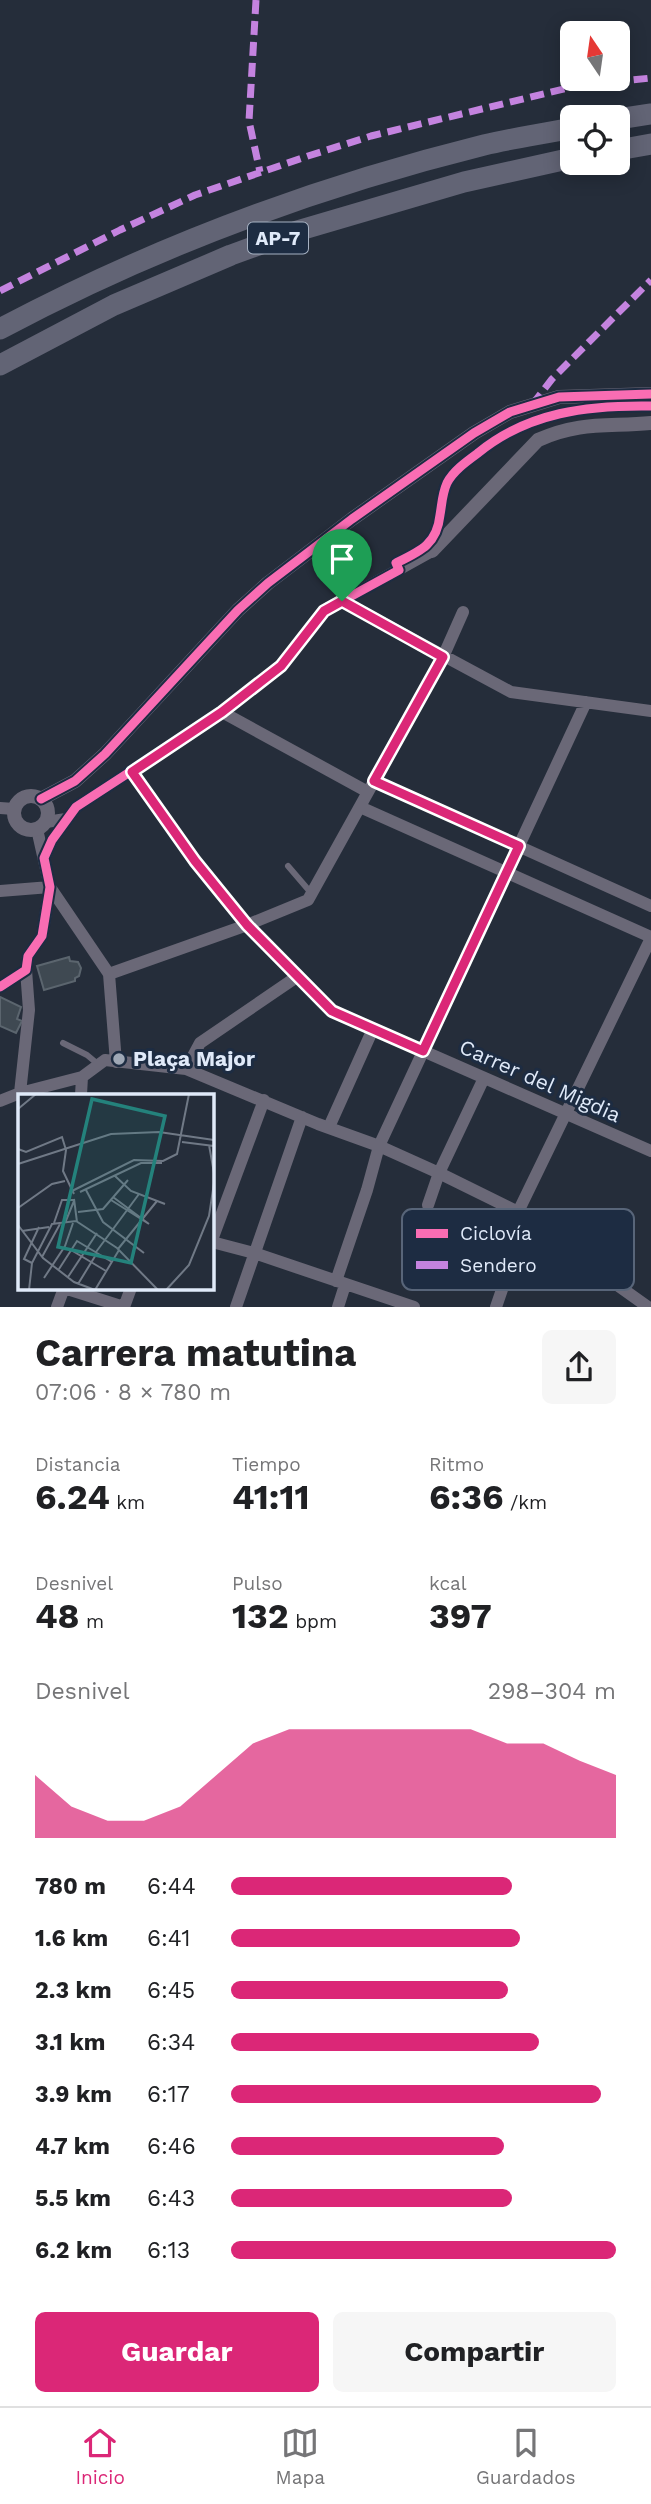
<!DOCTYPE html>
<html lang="es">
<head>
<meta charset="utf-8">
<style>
  body { margin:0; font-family:"Work Sans",sans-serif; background:#f6f6f6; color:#202124; height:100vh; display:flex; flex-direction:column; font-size:26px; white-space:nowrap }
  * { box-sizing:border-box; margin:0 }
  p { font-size:23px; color:#757577 }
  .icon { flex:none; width:38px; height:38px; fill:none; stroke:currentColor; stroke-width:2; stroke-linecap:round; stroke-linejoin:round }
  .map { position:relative; height:1307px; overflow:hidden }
  .side { display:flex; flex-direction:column; background:#fff; flex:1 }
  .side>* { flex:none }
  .needle { width:46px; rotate:347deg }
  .tools { position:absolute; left:560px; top:21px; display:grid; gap:14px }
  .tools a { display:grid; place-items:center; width:70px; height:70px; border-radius:10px; background:#fff; box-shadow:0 4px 18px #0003; font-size:35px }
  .pin { position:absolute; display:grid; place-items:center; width:60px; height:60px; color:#fff; margin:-72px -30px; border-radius:50% 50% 50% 0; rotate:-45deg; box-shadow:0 0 7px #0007 }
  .pin .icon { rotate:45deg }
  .round { display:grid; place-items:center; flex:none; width:74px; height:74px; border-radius:10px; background:#f6f6f6 }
  .head { display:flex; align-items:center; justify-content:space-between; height:119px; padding:0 35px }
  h1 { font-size:38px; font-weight:700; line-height:52px }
  .figures { display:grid; grid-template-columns:repeat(3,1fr); gap:10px; height:119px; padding:7px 35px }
  .figures div { display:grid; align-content:center }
  .figures b { font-size:35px; font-weight:700 }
  .figures small { font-size:19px; font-weight:400 }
  .figures p { font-size:19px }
  .chart { height:196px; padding:14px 35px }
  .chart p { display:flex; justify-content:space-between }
  .chart svg { width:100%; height:126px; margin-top:7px; fill:#db2777; opacity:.7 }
  .cta { display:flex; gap:14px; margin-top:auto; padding:14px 35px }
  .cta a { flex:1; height:80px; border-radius:10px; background:#db2777; color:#fff; font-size:28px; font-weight:700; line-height:80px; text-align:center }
  .cta a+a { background:#f6f6f6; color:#202124 }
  ul { padding:0 35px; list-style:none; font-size:23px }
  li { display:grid; grid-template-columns:112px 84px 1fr; align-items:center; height:52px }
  li i { height:18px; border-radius:9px; background:#db2777 }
  .dock { display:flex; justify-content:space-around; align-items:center; height:98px; border-top:2px solid #e0e0e0; background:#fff; font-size:19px; color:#757577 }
  .dock a { display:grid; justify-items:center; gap:4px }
  .dock .on { color:#db2777 }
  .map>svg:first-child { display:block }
  .building { fill:#3f4952; stroke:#5b656e; stroke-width:2 }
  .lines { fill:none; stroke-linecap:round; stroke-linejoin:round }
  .service { stroke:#6a6877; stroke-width:6 }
  .minor { stroke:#6a6877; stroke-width:12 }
  .tertiary { stroke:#6a6877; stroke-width:14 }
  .motorway { stroke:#626475; stroke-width:21 }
  .quiet { stroke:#c483df; stroke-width:7; stroke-dasharray:14 7; stroke-linecap:butt }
  .cycleway-casing { stroke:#1d2c42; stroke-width:13 }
  .cycleway { stroke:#f96db3; stroke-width:9 }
  .route-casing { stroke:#fff; stroke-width:14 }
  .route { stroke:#db2777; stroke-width:9 }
  .poi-dot { fill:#9fa8b6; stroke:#1d2c42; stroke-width:2.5 }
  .labels { text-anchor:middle; stroke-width:6; stroke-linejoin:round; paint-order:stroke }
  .shield { fill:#1d2c42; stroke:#a6b1c2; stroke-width:2 }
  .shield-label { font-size:19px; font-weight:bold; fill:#e0eaf9 }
  .poi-label { font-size:21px; font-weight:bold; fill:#e0eaf9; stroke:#1d2c42; text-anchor:start }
  .street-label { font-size:21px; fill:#e0eaf9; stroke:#1d2c42 }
  .inset-road { fill:none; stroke:#707986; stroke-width:2 }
  .view { fill:#24827c; fill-opacity:0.15; stroke:#24827c; stroke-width:3.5 }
  .inset-edge { fill:none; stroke:#e0eaf9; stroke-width:3.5 }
  .key { fill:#1d2c42; stroke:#586579; stroke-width:2 }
  .key-label { font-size:19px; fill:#e0eaf9 }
</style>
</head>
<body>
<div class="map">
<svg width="651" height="1307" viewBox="0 0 651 1307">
  <rect width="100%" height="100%" fill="#252d3a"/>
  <path class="building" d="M69 957 70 961 78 962 81 968 79 976 75 978V981L44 990 37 966Z
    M0 997 21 1007 17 1019 22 1021 16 1033 0 1026Z"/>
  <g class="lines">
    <path class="service" d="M288 866 312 894
      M63 1043 87 1055 99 1065"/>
    <path class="minor" d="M342 601 511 692 651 711
      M222 712 368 792
      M132 772 195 861 247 925 332 1011 651 1151
      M374 781 651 906
      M360 807 651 937
      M0 808 14 809
      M46 822 66 819
      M37 829 50 887 109 974 116 1062
      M44 858 52 840 76 807 222 712 281 666 324 611 432 551
      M0 891 50 887
      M109 974 247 925 308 900 443 657 463 612
      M186 1069 200 1043 298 976
      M20 1093 29 1010 26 970 28 956 42 936 50 887
      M81 1095 82 1077
      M0 1101 20 1093 82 1077 105 1060 186 1069 318 1124 379 1146 439 1173 518 1212 526 1220 648 1307
      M329 1127 373 1029
      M428 1205 439 1173 484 1078
      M518 1212 651 938
      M212 1240 264 1100
      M212 1242 254 1253 414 1307
      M336 1281 367 1190 379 1146 586 702
      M57 1307 64 1288 124 1307
      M124 1307 131 1288
      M236 1307 302 1117
      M338 1307 345 1285
      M496 1307 526 1220"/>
    <path class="tertiary" d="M432 551 538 440C580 421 608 427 651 423
      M14 813a17 17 0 1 1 34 0a17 17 0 1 1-34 0Z
      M41 799 75 781 105 754 238 610 268 583 352 519 474 433 510 412 559 397 651 394"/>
    <path class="motorway" d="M618 119 651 114
      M618 150 651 144
      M0 329C154 247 315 187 484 145 513 138 543 134 572 128
      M0 365 114 305 231 255 297 231 464 182 572 158"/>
    <path class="quiet" d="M256 0 249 121 260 172
      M0 291 120 230 195 195 308 156 371 136 576 86 651 78
      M532 405 552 379 651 280"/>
    <defs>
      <path id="cycleway" d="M41 799 75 781 105 754 238 610 268 583 352 519 474 433 510 412 559 397 651 394
        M0 987 26 970 28 956 42 936 50 887 44 858 52 840 76 807 222 712 281 666 324 611 399 570 396 563C421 551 437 544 440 515 442 504 442 494 447 483 453 471 467 461 478 453 528 412 588 405 651 406"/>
    </defs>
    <use href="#cycleway" class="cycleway-casing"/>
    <use href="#cycleway" class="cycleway"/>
  </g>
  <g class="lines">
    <defs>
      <path id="route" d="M342 601 443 657 374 781 519 846 423 1051 332 1011 247 925 195 861 132 772 222 712 281 666 324 611Z"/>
    </defs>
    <use href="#route" class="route-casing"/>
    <use href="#route" class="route"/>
  </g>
  <circle class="poi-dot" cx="119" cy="1059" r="7"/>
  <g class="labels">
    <rect class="shield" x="248" y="222.5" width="60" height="31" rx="5"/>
    <g class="shield-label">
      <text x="278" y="245">AP-7</text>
    </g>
    <g class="poi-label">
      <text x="133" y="1066">Plaça Major</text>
    </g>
    <g class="street-label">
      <text transform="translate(540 1081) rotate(24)" y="7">Carrer del Migdia</text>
    </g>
  </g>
  <g transform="translate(18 1094)">
    <rect width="196" height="196" fill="#252d3a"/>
    <path class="inset-road" d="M0 15 18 0M164 48 196 52M191 51 196 79M0 55 8 58 44 43 48 56 45 77 56 100M0 70 93 40 141 38 196 46M97 82 113 97 147 110M68 96 85 128 126 159M54 97 116 66 145 67 159 60 171 0M62 98 123 69H144M56 105 59 128M93 106 131 130 95 103M0 114 34 90 47 87M60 118 85 115 110 86M36 129 44 106H56M47 129 56 107M0 131 25 164 56 188 77 196M4 137 31 133M100 155 139 107M53 156 88 177M78 158 121 100M24 163 42 130M14 169 6 165 21 133M41 175 59 147 94 168M50 183 79 139M26 184 47 152 55 129M60 190 79 159M11 196 14 169 34 130 58 127 99 154 140 196M77 196 101 156M148 196 171 171 191 122 196 89"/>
    <path class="view" d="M74 5 147 22 113 169 40 153Z"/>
    <rect width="196" height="196" class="inset-edge"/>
  </g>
  <rect x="402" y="1209" width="232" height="81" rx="10" class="key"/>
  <rect x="416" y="1229" width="32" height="9" fill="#f96db3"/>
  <rect x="416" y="1261" width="32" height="8" fill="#c483df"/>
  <g class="key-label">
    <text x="460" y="1240">Ciclovía</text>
    <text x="460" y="1272">Sendero</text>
  </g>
</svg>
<div class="tools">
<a><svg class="needle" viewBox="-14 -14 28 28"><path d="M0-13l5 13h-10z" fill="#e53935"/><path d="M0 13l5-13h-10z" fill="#757577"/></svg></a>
<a><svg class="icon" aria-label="locate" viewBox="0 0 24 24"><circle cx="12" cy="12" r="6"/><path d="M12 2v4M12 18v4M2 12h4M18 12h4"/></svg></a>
</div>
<div class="pin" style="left:342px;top:601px;background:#1e9e55"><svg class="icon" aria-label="arrive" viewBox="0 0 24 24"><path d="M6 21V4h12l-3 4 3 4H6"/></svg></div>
</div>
<section class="side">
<div class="head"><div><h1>Carrera matutina</h1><p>07:06 · 8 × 780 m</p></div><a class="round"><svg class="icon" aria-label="share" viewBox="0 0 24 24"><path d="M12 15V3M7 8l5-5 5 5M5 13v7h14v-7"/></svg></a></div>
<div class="figures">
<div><p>Distancia</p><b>6.24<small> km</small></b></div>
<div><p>Tiempo</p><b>41:11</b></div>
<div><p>Ritmo</p><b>6:36<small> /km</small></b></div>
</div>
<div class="figures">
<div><p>Desnivel</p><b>48<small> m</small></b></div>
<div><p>Pulso</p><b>132<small> bpm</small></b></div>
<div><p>kcal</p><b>397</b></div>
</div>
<div class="chart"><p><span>Desnivel</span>298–304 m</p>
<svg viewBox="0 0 160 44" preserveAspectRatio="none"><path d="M0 44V22L10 33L20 38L30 38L40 33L50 22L60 11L70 6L80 6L90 6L100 6L110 6L120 6L130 11L140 11L150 17L160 22V44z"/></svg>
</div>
<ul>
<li><b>780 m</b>6:44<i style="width:73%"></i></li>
<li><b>1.6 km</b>6:41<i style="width:75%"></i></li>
<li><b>2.3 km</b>6:45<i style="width:72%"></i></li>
<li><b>3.1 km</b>6:34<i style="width:80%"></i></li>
<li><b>3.9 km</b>6:17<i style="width:96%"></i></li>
<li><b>4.7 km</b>6:46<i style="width:71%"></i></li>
<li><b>5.5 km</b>6:43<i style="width:73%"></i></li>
<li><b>6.2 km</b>6:13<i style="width:100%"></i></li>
</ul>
<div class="cta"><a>Guardar</a><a>Compartir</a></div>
</section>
<nav class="dock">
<a class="on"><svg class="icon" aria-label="home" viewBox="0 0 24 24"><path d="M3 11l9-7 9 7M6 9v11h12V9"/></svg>Inicio</a>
<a><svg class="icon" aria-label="map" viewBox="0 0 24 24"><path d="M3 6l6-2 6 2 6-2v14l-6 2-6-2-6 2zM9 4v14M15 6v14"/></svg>Mapa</a>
<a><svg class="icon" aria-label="saved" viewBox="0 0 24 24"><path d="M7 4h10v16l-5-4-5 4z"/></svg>Guardados</a>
</nav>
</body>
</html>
